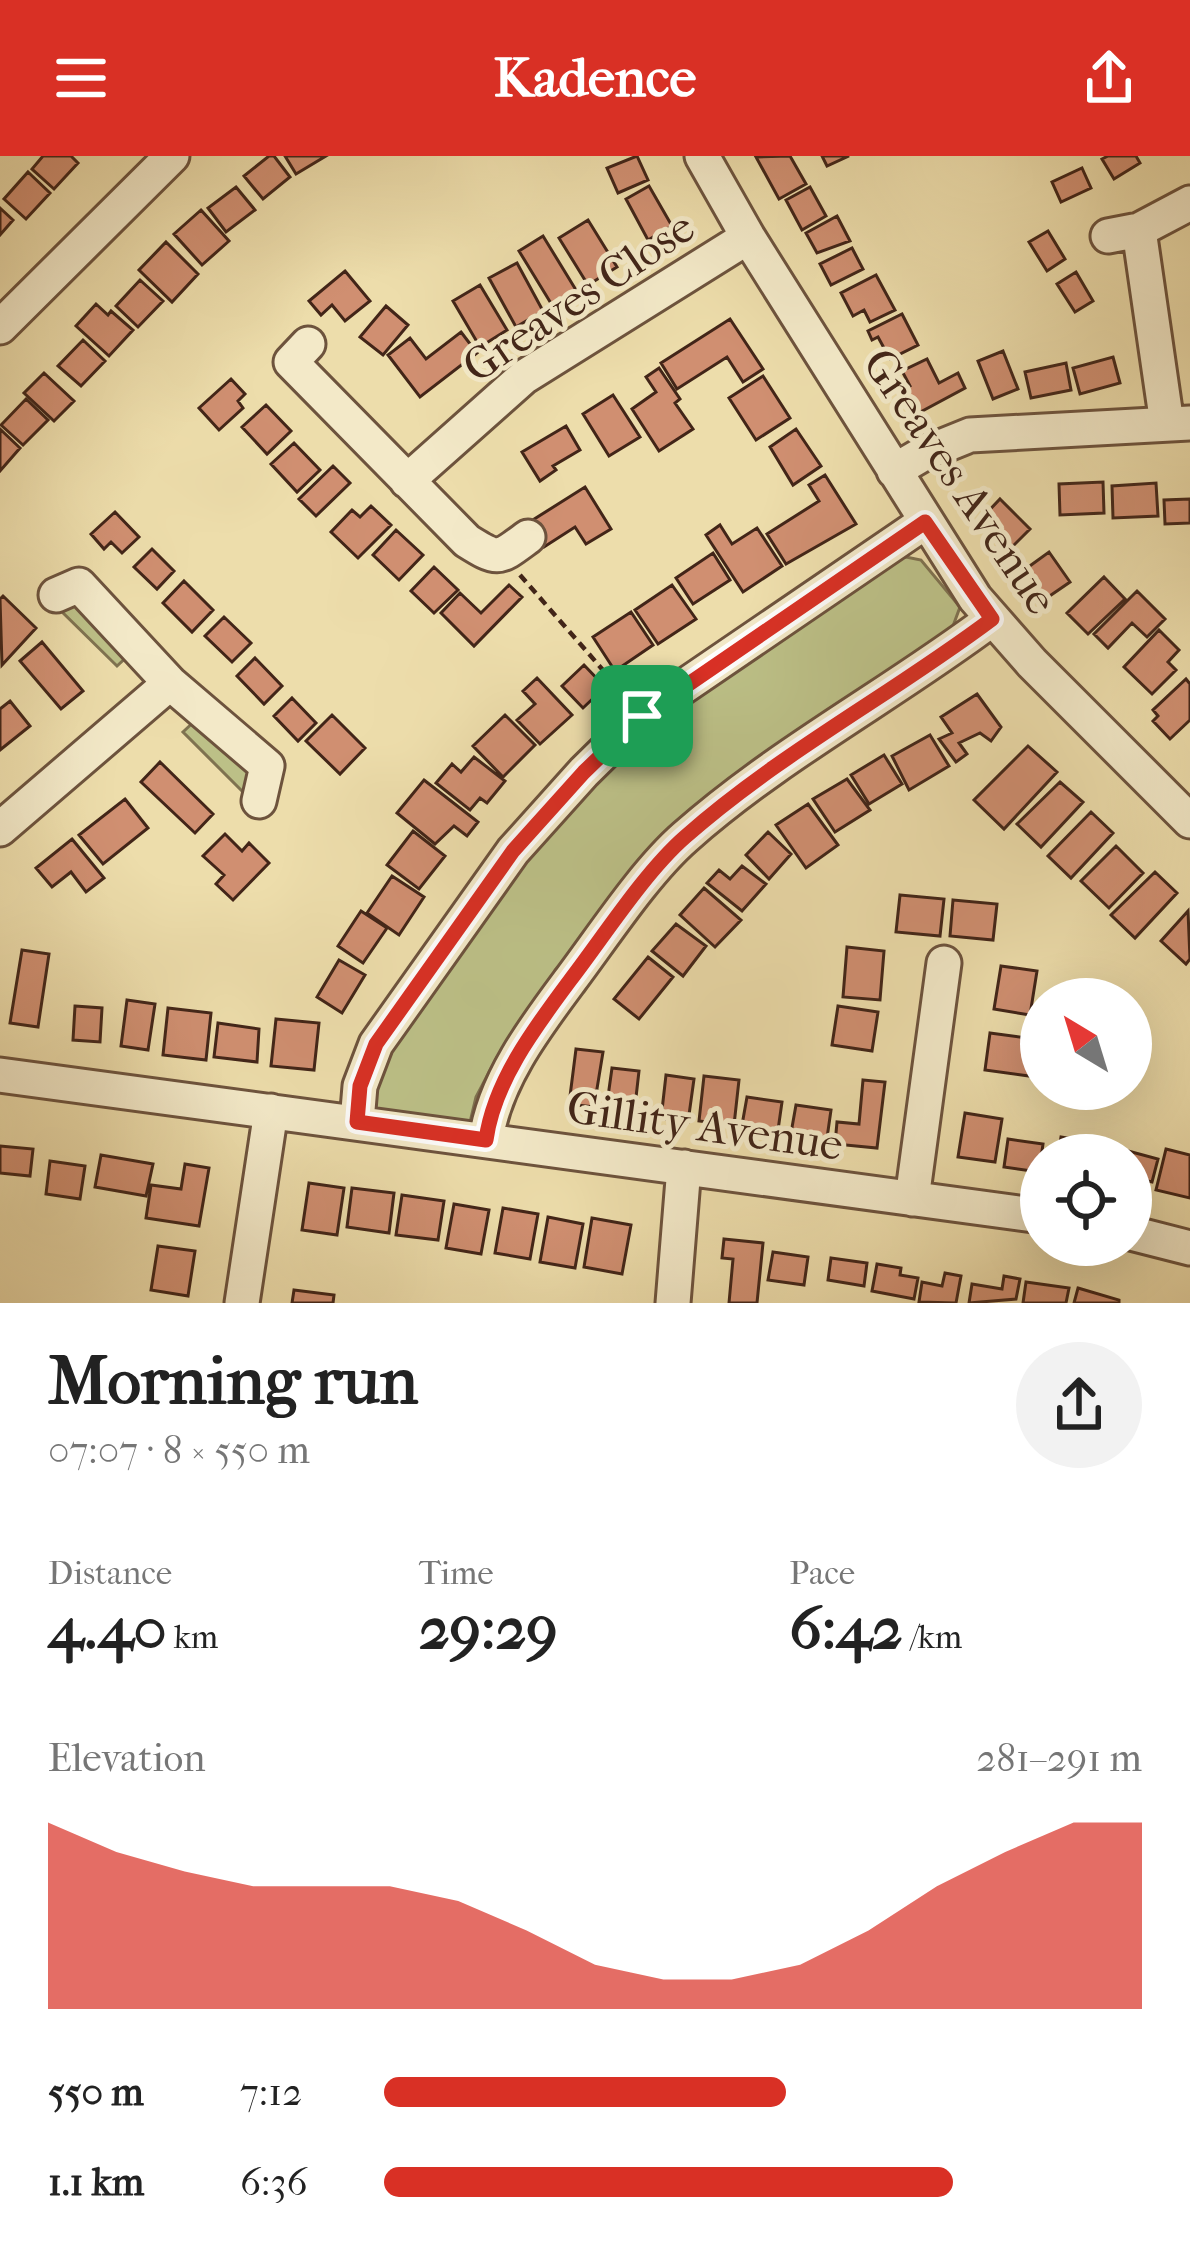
<!DOCTYPE html>
<html lang="en">
<head>
<meta charset="utf-8">
<style>
  body { margin:0; font-family:"IM FELL French Canon",serif; background:#f2f2f2; color:#222; height:100vh; display:flex; flex-direction:column; font-size:45px; white-space:nowrap }
  * { box-sizing:border-box; margin:0 }
  p { font-size:39px; color:#767676 }
  .icon { flex:none; width:66px; height:66px; fill:none; stroke:currentColor; stroke-width:2; stroke-linecap:round; stroke-linejoin:round }
  .map { position:relative; height:1147px; overflow:hidden }
  .side { display:flex; flex-direction:column; background:#fff; flex:1 }
  .side>* { flex:none }
  .needle { width:78px; rotate:322deg }
  .tools { position:absolute; left:1020px; top:822px; display:grid; gap:24px }
  .tools a { display:grid; place-items:center; width:132px; height:132px; border-radius:50%; background:#fff; box-shadow:0 12px 48px #0002; font-size:60px }
  .pin { position:absolute; display:grid; place-items:center; width:102px; height:102px; color:#fff; margin:-51px; border-radius:24px; box-shadow:0 6px 18px #0006 }
  .round { display:grid; place-items:center; flex:none; width:126px; height:126px; border-radius:63px; background:#f2f2f2 }
  .head { display:flex; align-items:center; justify-content:space-between; height:204px; padding:0 48px }
  h1 { font-size:66px; font-weight:800; line-height:90px }
  .stats { display:grid; grid-template-columns:repeat(3,1fr); gap:18px; height:204px; padding:12px 48px }
  .stats div { display:grid; align-content:center }
  .stats b { font-size:60px; font-weight:800 }
  .stats small { font-size:33px; font-weight:400 }
  .stats p { font-size:33px }
  .chart { height:336px; padding:24px 48px }
  .chart p { display:flex; justify-content:space-between }
  .chart svg { width:100%; height:216px; margin-top:12px; fill:#d93025; opacity:.7 }
  ul { padding:0 48px; list-style:none; font-size:39px }
  li { display:grid; grid-template-columns:192px 144px 1fr; align-items:center; height:90px }
  li i { height:30px; border-radius:15px; background:#d93025 }
  header { display:flex; justify-content:space-between; align-items:center; height:156px; padding:0 48px; background:#d93025; color:#fff; font-size:54px; font-weight:800 }
  .map>svg:first-child { display:block }
  .green { fill:#bcc087; stroke:#7f7250; stroke-width:3 }
  .building { fill:#d08f71; stroke:#422518; stroke-width:3 }
  .lines { fill:none; stroke-linecap:round; stroke-linejoin:round }
  .minor-casing { stroke:#6d533d; stroke-width:39 }
  .path { stroke:#422518; stroke-width:4.5; stroke-dasharray:9 6; stroke-linecap:butt }
  .minor { stroke:#f3e9c8; stroke-width:33 }
  .route-casing { stroke:#fff; stroke-width:24 }
  .route { stroke:#d93025; stroke-width:15 }
  .labels { text-anchor:middle; stroke-width:10; stroke-linejoin:round; paint-order:stroke }
  .street-label { font-size:45px; fill:#422518; stroke:#f3e9c8 }
</style>
</head>
<body>
<header><svg class="icon" aria-label="menu" viewBox="0 0 24 24"><path d="M4 6h16M4 12h16M4 18h16"/></svg>Kadence<svg class="icon" aria-label="share" viewBox="0 0 24 24"><path d="M12 15V3M7 8l5-5 5 5M5 13v7h14v-7"/></svg></header>
<div class="map">
<svg width="1190" height="1147" viewBox="0 0 1190 1147">
  <rect width="100%" height="100%" fill="#edddab"/>
  <filter id="stains"><feTurbulence type="fractalNoise" baseFrequency=".00167" numOctaves="4"/><feColorMatrix values="0 0 0 0 .2 0 0 0 0 .09 0 0 0 0 .02 0 0 0 .5 -.17"/></filter>
  <radialGradient id="worn" r=".72"><stop offset=".6" stop-color="#630" stop-opacity="0"/><stop offset="1" stop-color="#630" stop-opacity=".3"/></radialGradient>
  <path class="green" d="M906 401 921 404 960 451 946 489 803 578 551 834 497 901 476 941 470 966C436 985 400 967 369 950L368 910 436 807 631 576 893 403Z
    M75 443 133 495 117 510 57 451Z
    M200 560 255 614 247 640 183 576Z"/>
  <path class="building" d="M43 0H71L78 7 54 33 32 13Z
    M269 0H274L290 21 263 43 244 20Z
    M285 0H326L296 18Z
    M637 0 648 24 618 37 607 12Z
    M790 0 806 28 779 43 756 1Z
    M822 0H849L827 10Z
    M1108 0H1136L1140 7 1114 23 1102 3Z
    M1082 12 1091 32 1061 46 1052 26Z
    M28 16 50 37 26 63 4 43Z
    M649 30 672 70 648 84 626 43Z
    M236 31 255 54 226 76 208 52Z
    M810 31 826 60 802 74 786 44Z
    M0 52 13 64 0 79Z
    M201 54 229 85 202 109 174 78Z
    M837 60 850 85 817 97 806 77Z
    M588 64 617 111 588 129 559 82Z
    M1048 75 1065 103 1047 115 1029 86Z
    M543 80 576 134 552 149 519 95Z
    M166 86 198 118 172 146 139 114Z
    M852 92 863 113 831 129 820 108Z
    M517 107 543 155 516 171 489 122Z
    M345 115 370 145 345 165 332 149 321 159 309 145Z
    M1076 116 1093 145 1075 156 1057 128Z
    M876 119 895 154 870 166 864 154 853 160 841 137Z
    M140 124 163 145 138 171 116 150Z
    M480 129 507 174 480 191 453 145Z
    M96 148 108 159 111 155 133 174 109 200 76 170Z
    M386 150 408 169 383 199 360 181Z
    M902 158 918 189 890 203 878 181 872 184 868 175Z
    M730 163 763 213 743 226 727 201 677 233 661 207Z
    M461 176 477 197 420 241 388 199 410 182 426 203Z
    M83 184 105 205 81 230 58 210Z
    M1003 195 1018 233 993 243 978 205Z
    M1113 201 1120 227 1080 238 1073 212Z
    M927 203 939 227 958 217 965 232 913 260 900 236 910 230 902 215Z
    M1066 207 1071 234 1031 242 1025 216Z
    M659 212 680 243 675 247 693 273 659 295 632 253 656 236 646 221Z
    M44 217 74 245 54 265 24 237Z
    M763 220 790 262 756 284 729 242Z
    M231 223 245 238 238 245 243 252 219 274 199 252Z
    M613 239 640 281 609 300 583 258Z
    M26 243 48 264 23 289 1 269Z
    M266 249 291 275 267 298 242 271Z
    M566 270 580 294 553 310 556 314 540 325 522 296Z
    M0 273 20 292 0 315Z
    M796 273 821 310 793 329 770 291Z
    M294 287 320 314 297 336 271 308Z
    M333 310 350 327 316 360 299 343Z
    M825 319 856 368 786 408 767 378 819 345 809 329Z
    M1103 326 1104 357 1060 359 1059 328Z
    M1156 327 1158 360 1113 362 1112 330Z
    M585 331 611 373 586 388 575 371 544 391 528 367Z
    M1000 343 1030 373 1008 395 978 366Z
    M1190 343V367L1165 368 1164 344Z
    M371 350 391 369 358 402 331 376 352 354 360 361Z
    M115 356 139 381 122 397 111 386 104 393 91 378Z
    M720 369 732 388 757 372 782 410 743 436 706 379Z
    M396 374 423 399 399 424 373 399Z
    M152 393 174 415 157 433 134 411Z
    M1049 396 1070 426 1038 448 1023 427 1032 421 1027 412Z
    M713 397 730 424 693 448 676 422Z
    M434 411 458 434 434 457 411 435Z
    M1104 421 1125 443 1088 478 1067 457Z
    M184 425 213 454 192 476 163 447Z
    M509 429 522 441 474 490 441 457 460 437 481 457Z
    M672 429 696 463 658 488 635 454Z
    M1137 435 1165 463 1147 481 1132 467 1108 492 1094 478Z
    M3 440 36 472 2 509 0 443Z
    M631 456 653 489 615 515 593 481Z
    M224 461 251 487 232 506 205 480Z
    M1159 474 1179 494 1168 506 1176 514 1152 538 1124 511Z
    M42 486 83 535 61 553 20 505Z
    M255 502 282 530 264 548 237 520Z
    M584 509 605 531 583 552 562 530Z
    M537 522 572 559 540 588 517 564 535 548 523 535Z
    M1186 523 1190 528V564L1170 583 1153 565 1158 560 1153 554Z
    M977 538 1001 571 991 585 980 577 959 587 967 598 956 606 939 583 952 577 941 561Z
    M292 542 316 567 298 585 274 560Z
    M10 545 30 570 0 594V553Z
    M332 559 365 592 340 618 306 585Z
    M505 559 535 589 503 621 473 590Z
    M930 579 949 610 909 634 892 600Z
    M1028 590 1057 616 1004 673 974 644Z
    M884 599 902 628 869 648 851 619Z
    M474 601 505 625 487 647 480 642 470 654 436 627 452 608 461 616Z
    M160 606 213 658 195 677 141 626Z
    M847 623 870 654 835 676 813 643Z
    M424 624 478 666 467 680 454 670 435 688 397 657Z
    M1060 626 1083 646 1041 691 1017 668Z
    M125 643 148 672 103 708 79 679Z
    M808 648 838 689 806 712 776 669Z
    M1091 656 1113 677 1071 722 1048 700Z
    M413 675 445 700 419 733 387 709Z
    M768 676 791 698 769 723 746 699Z
    M225 678 242 695 249 687 269 707 233 744 216 728 224 719 203 700Z
    M72 683 104 722 86 736 71 716 52 731 36 712Z
    M1116 690 1143 717 1109 752 1081 725Z
    M742 710 766 728 742 755 707 727 719 714 730 723Z
    M1155 716 1177 737 1135 782 1111 759Z
    M392 720 424 741 399 779 367 757Z
    M704 732 741 764 715 791 680 759Z
    M900 739 944 743 940 780 896 776Z
    M953 744 997 748 993 784 950 780Z
    M361 755 387 772 363 807 338 790Z
    M1188 755 1190 803 1186 808 1161 785Z
    M676 768 706 790 683 820 652 795Z
    M847 791 884 795 880 844 843 841Z
    M22 794 49 798 38 871 10 867Z
    M648 801 673 821 639 863 614 843Z
    M339 804 365 819 342 857 317 841Z
    M1001 810 1037 815 1030 859 994 853Z
    M127 844 155 848 148 894 121 890Z
    M75 850 102 852 100 886 73 884Z
    M838 850 878 856 872 895 832 889Z
    M168 852 211 857 206 904 163 899Z
    M276 863 319 867 314 914 271 910Z
    M218 867 259 873 257 906 214 901Z
    M990 877 1034 883 1029 920 985 914Z
    M576 893 603 896 594 951 569 948Z
    M612 912 639 915 634 959 606 955Z
    M666 919 694 923 688 966 661 963Z
    M704 920 739 924 734 969 699 965Z
    M863 924 885 926 877 992 835 988 837 966 859 968Z
    M747 941 782 946 778 974 742 969Z
    M796 949 831 954 827 982 791 977Z
    M965 957 1002 963 995 1006 958 1001Z
    M1061 981 1109 989 1107 999H1058Z
    M1008 983 1043 988 1039 1016 1004 1011Z
    M0 990 33 993 30 1020 0 1017Z
    M1117 992 1158 1003 1152 1026 1131 1021V999H1115Z
    M1166 993 1190 999V1042L1156 1034Z
    M101 999 153 1008 146 1040 95 1031Z
    M50 1005 85 1010 80 1043 46 1038Z
    M185 1008 209 1012 199 1070 146 1062 151 1029 181 1033Z
    M309 1027 344 1032 337 1079 302 1074Z
    M352 1032 394 1037 389 1077 347 1071Z
    M402 1039 444 1045 438 1084 396 1079Z
    M454 1048 489 1054 481 1098 446 1092Z
    M503 1052 538 1058 530 1103 495 1097Z
    M548 1061 583 1068 575 1112 540 1106Z
    M592 1062 631 1069 622 1118 584 1111Z
    M724 1083 763 1087 757 1147H729L733 1103 722 1102Z
    M158 1090 195 1095 188 1140 151 1134Z
    M773 1096 808 1101 804 1129 768 1124Z
    M831 1102 867 1107 864 1130 828 1124Z
    M877 1108 901 1112 900 1119 918 1122 914 1143 872 1135Z
    M945 1117 961 1120 956 1147 919 1146 922 1126 942 1130Z
    M1004 1120 1020 1123 1016 1143 969 1147 972 1128 1002 1133Z
    M1026 1126 1069 1132 1066 1147H1023Z
    M1078 1132 1119 1144V1147H1074Z
    M294 1134 334 1139 333 1147H292Z"/>
  <g class="lines">
    <defs>
      <path id="minor" d="M702 0 748 81 975 442 1032 507 1190 665
        M1139 74 1167 268
        M1108 80 1139 74 1190 47
        M0 171 172 0
        M308 188 291 206 467 385C499 405 498 403 528 381
        M894 315 923 298 970 279 1190 267
        M407 325 524 221 748 81
        M56 439 79 429 170 527 267 610 259 645
        M0 673 170 527
        M0 919 1041 1060
        M357 966 360 930 376 888 513 695 584 616 642 559 925 366
        M486 984C494 925 536 870 571 823 604 779 645 716 685 681 780 597 891 539 992 463
        M912 1043 944 807
        M1131 1077 1190 1092
        M242 1147 271 955
        M673 1147 684 1011"/>
    </defs>
    <use href="#minor" class="minor-casing"/>
    <path class="path" d="M520 419 623 537"/>
    <use href="#minor" class="minor"/>
  </g>
  <g class="lines">
    <defs>
      <path id="route" d="M925 366 992 463C891 539 780 597 685 681 645 716 604 780 571 823 536 870 494 925 486 984L357 966 360 930 376 888 513 695 584 616 642 560Z"/>
    </defs>
    <use href="#route" class="route-casing"/>
    <use href="#route" class="route"/>
  </g>
  <g class="labels">
    <g class="street-label">
      <text transform="translate(578 140) rotate(-34)" y="16">Greaves Close</text>
      <text transform="translate(961 325) rotate(56)" y="16">Greaves Avenue</text>
      <text transform="translate(705 969) rotate(8)" y="16">Gillity Avenue</text>
    </g>
  </g>
  <rect width="100%" height="100%" filter="url(#stains)"/>
  <rect width="100%" height="100%" fill="url(#worn)"/>
</svg>
<div class="tools">
<a><svg class="needle" viewBox="-14 -14 28 28"><path d="M0-13l5 13h-10z" fill="#e53935"/><path d="M0 13l5-13h-10z" fill="#767676"/></svg></a>
<a><svg class="icon" aria-label="locate" viewBox="0 0 24 24"><circle cx="12" cy="12" r="6"/><path d="M12 2v4M12 18v4M2 12h4M18 12h4"/></svg></a>
</div>
<div class="pin" style="left:642px;top:560px;background:#1e9e55"><svg class="icon" aria-label="arrive" viewBox="0 0 24 24"><path d="M6 21V4h12l-3 4 3 4H6"/></svg></div>
</div>
<section class="side">
<div class="head"><div><h1>Morning run</h1><p>07:07 · 8 × 550 m</p></div><a class="round"><svg class="icon" aria-label="share" viewBox="0 0 24 24"><path d="M12 15V3M7 8l5-5 5 5M5 13v7h14v-7"/></svg></a></div>
<div class="stats">
<div><p>Distance</p><b>4.40<small> km</small></b></div>
<div><p>Time</p><b>29:29</b></div>
<div><p>Pace</p><b>6:42<small> /km</small></b></div>
</div>
<div class="chart"><p><span>Elevation</span>281–291 m</p>
<svg viewBox="0 0 160 44" preserveAspectRatio="none"><path d="M0 44V6L10 12L20 16L30 19L40 19L50 19L60 22L70 28L80 35L90 38L100 38L110 35L120 28L130 19L140 12L150 6L160 6V44z"/></svg>
</div>
<ul>
<li><b>550 m</b>7:12<i style="width:53%"></i></li>
<li><b>1.1 km</b>6:36<i style="width:75%"></i></li>
</ul>
</section>
</body>
</html>
